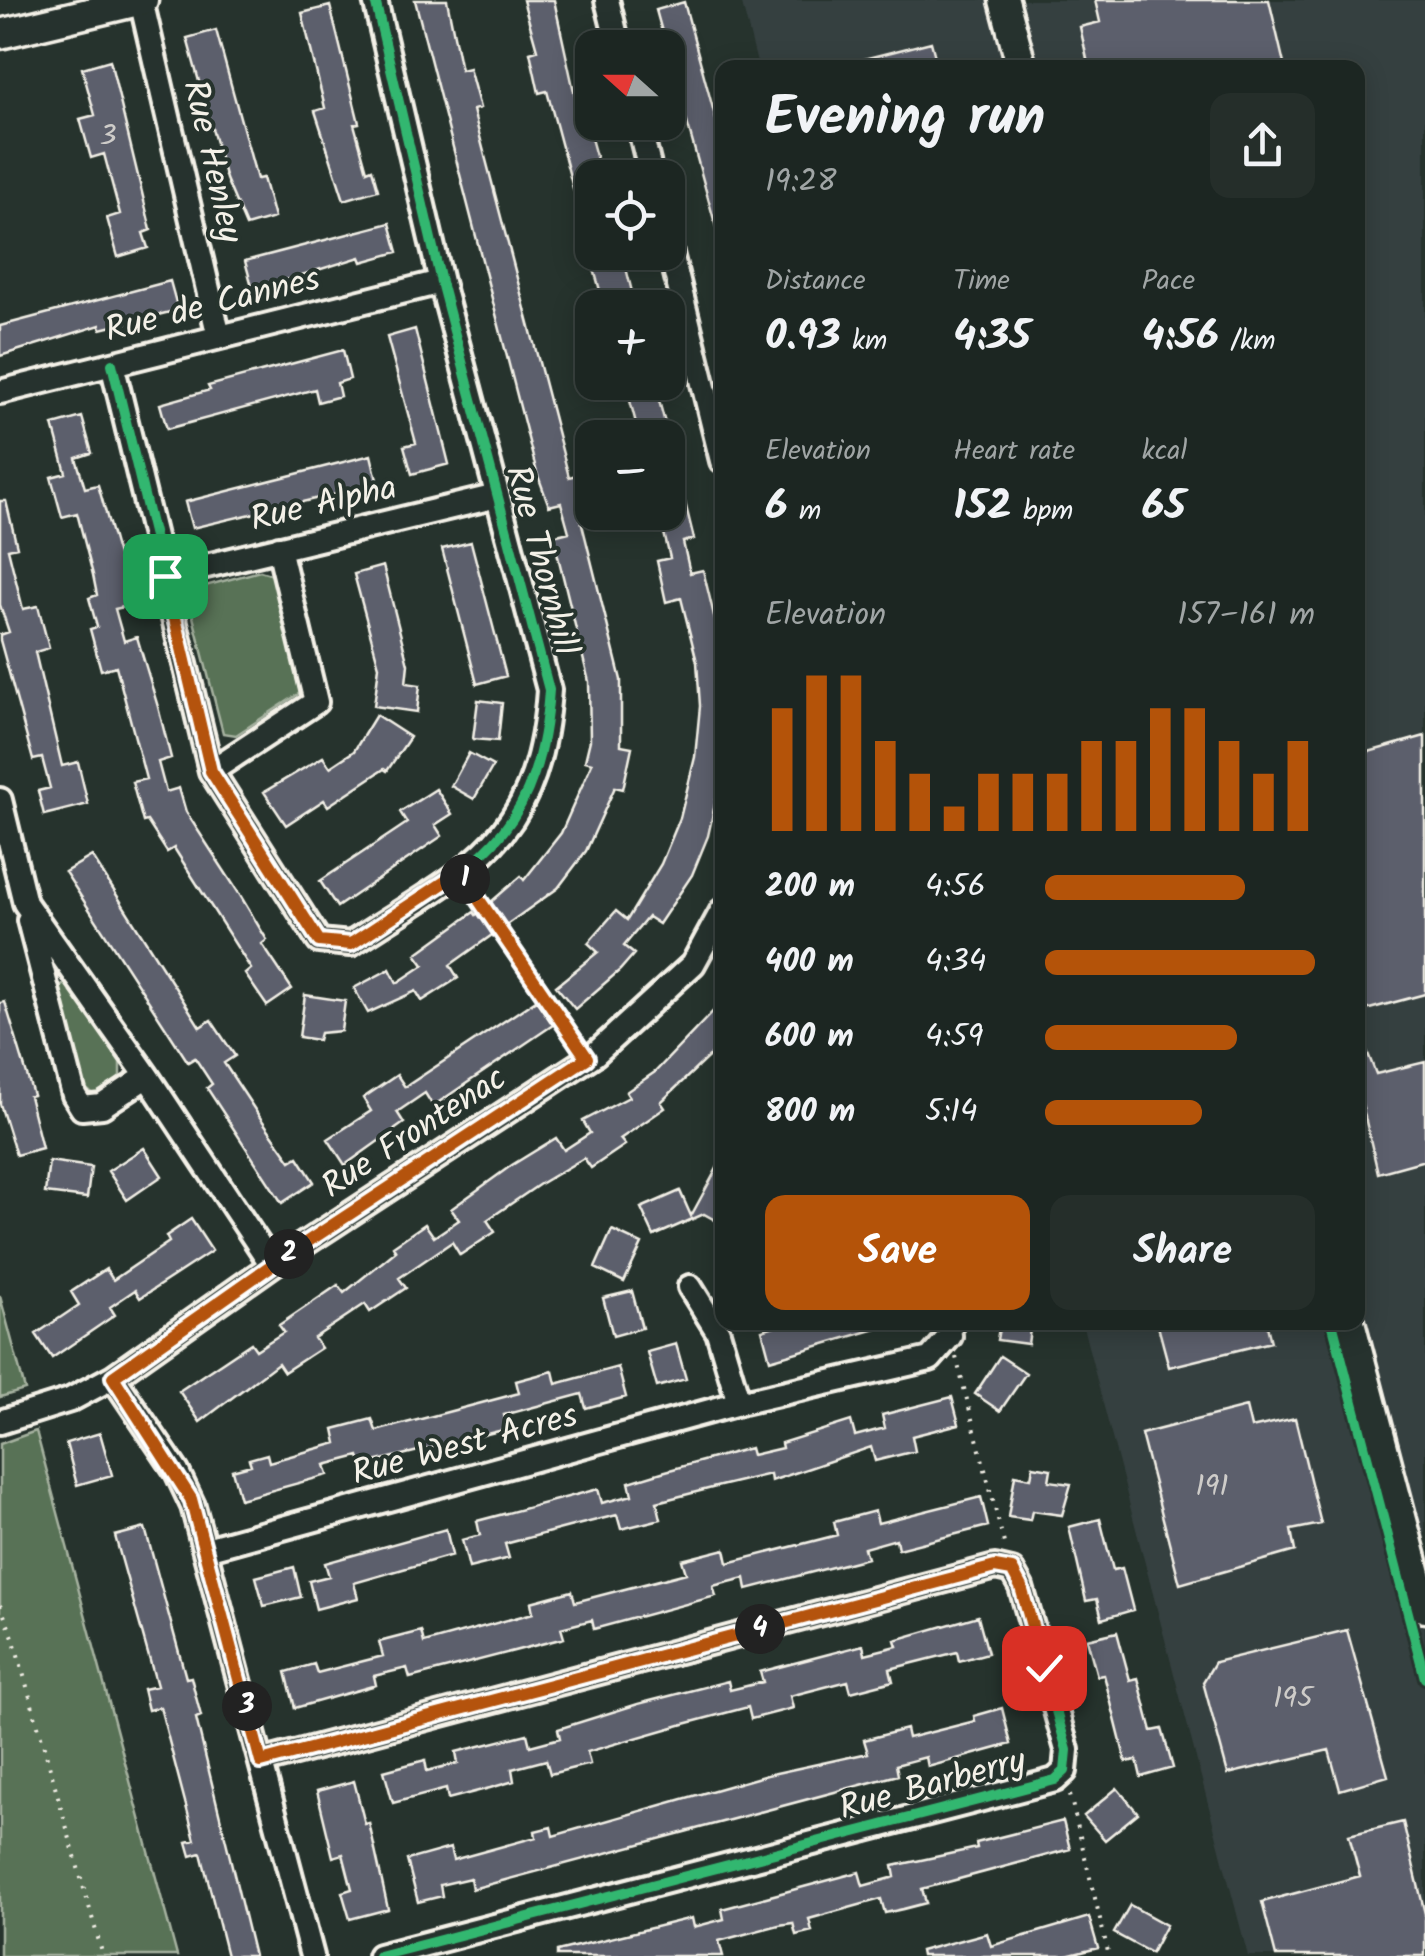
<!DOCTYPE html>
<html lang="en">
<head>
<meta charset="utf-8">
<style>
  body { margin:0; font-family:Kalam,sans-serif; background:#252e2a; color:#f1f3f6; height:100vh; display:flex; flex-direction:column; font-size:38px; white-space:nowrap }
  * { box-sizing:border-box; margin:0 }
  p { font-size:32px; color:#a0a5a5 }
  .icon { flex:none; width:55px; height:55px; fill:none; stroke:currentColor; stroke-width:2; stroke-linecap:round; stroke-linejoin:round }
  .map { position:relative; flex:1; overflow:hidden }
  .panel { position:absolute; left:715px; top:60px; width:650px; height:1270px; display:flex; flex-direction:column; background:#1c2622; border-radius:20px; box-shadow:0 5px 25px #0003,0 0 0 2px #3a4340 }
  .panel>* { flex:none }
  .needle { width:65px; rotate:291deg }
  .controls { position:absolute; left:575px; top:30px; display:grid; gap:20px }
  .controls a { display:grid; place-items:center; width:110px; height:110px; border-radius:20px; background:#1c2622; box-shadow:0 5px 25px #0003,0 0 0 2px #3a4340; font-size:50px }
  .pin { position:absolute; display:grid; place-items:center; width:85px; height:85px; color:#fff; margin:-42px; border-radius:20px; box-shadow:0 5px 15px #0006 }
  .km { position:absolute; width:50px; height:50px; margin:-25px; border-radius:50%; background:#222; color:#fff; font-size:28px; line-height:50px; text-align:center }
  .round { display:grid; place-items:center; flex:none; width:105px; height:105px; border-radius:20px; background:#252e2a }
  .headline { display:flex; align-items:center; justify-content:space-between; height:170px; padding:0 50px }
  h1 { font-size:55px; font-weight:600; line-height:75px }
  .stats { display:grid; grid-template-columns:repeat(3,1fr); gap:15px; height:170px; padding:10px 50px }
  .stats div { display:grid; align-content:center }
  .stats b { font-size:42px; font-weight:600 }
  .stats small { font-size:28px; font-weight:400 }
  .stats p { font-size:28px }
  .chart { height:280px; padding:20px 50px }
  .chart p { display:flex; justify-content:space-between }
  .chart svg { width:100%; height:180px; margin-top:10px; stroke:#b45309; stroke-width:6 }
  .action { display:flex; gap:20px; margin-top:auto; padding:20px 50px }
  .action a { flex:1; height:115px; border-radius:20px; background:#b45309; color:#fff; font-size:40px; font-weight:600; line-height:115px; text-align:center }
  .action a+a { background:#252e2a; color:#f1f3f6 }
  ul { padding:0 50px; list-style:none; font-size:32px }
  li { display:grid; grid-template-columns:160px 120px 1fr; align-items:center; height:75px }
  li i { height:25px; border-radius:12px; background:#b45309 }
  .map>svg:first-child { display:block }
  .built { fill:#364040 }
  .green { fill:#597257; stroke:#a6b2a0; stroke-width:2.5 }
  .building { fill:#5c5f6c; stroke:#f4f1e8; stroke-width:2.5 }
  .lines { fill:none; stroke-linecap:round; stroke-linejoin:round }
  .minor-casing { stroke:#f4f1e8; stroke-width:30 }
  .tertiary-casing { stroke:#f4f1e8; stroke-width:35 }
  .path { stroke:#f4f1e8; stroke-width:4; stroke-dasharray:2.5 8; stroke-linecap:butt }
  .minor { stroke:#26332d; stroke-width:22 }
  .tertiary { stroke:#26332d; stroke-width:28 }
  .cycleway-casing { stroke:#26332d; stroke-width:16 }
  .cycleway { stroke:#33b770; stroke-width:10 }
  .route-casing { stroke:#fff; stroke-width:20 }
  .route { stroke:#b45309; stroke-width:12 }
  .labels { text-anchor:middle; stroke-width:8; stroke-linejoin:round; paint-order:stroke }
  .number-label { font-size:30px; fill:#ceccc9 }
  .street-label { font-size:35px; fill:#f4f1e8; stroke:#26332d }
</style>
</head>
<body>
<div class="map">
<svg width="1425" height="1956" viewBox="0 0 1425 1956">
  <rect width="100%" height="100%" fill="#26332d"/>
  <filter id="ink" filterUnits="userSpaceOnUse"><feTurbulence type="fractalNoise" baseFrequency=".01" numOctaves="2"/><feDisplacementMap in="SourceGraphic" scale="20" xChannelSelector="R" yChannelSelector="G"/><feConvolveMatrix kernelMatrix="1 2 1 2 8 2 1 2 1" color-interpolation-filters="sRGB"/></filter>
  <g filter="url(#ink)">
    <path class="built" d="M741 0H1425V1956H1248L1082 1323 1358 1322V68L758 67Z"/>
    <path class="green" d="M260 571 273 575 300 693 236 735 223 733 189 601 194 589Z
      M66 983 120 1062V1082L96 1097 83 1086 60 987Z
      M0 1296 25 1390 0 1397Z
      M36 1431 177 1956H0V1444Z"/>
    <path class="building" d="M415 0H447L461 70 469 68 480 108 473 110 569 477 584 473 592 505 593 512 580 516 621 680V745L632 747 623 789 615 787 586 851 558 888 450 965 458 978 422 1001 416 991 368 1013 354 988 390 969 397 983 424 965 416 954 474 912 476 915 521 876 524 880 561 833 592 763 585 761 590 740 589 682 553 536 569 532 561 503 549 506 537 473Z
      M523 0H554L575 96 579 95 602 178H592V243L588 244 547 91 539 93 530 52 537 50Z
      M1095 0H1269L1285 68H1089L1080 27 1100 22Z
      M684 2 722 142V227H716L656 10Z
      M330 6 359 123 354 124 367 171 372 169 378 190 344 200 315 111 325 108 302 13Z
      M216 30 257 179 263 178 274 218 246 226 226 179 187 38Z
      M931 42 938 68H853L852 62Z
      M110 60 151 230 143 233 148 248 118 257 107 218 120 214 104 154 91 158 80 119 95 115 82 68Z
      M390 223 398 252 362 262 360 257 253 290 245 261Z
      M622 252 636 308H605L590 255Z
      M170 281 178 310 101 329 100 325 0 356V326Z
      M415 329 449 464 412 474 404 446 416 443 387 337Z
      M343 350 350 379 337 383 340 396 318 402 315 389 167 429 160 404 210 390 208 386Z
      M625 382H654L669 438H640Z
      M82 417 92 453 76 458 85 488 98 485 132 605 115 609 124 641 137 637 158 707 171 758 158 762 166 792 179 788 186 812 240 895 267 940 262 944 292 989 267 1006 245 974 251 969 174 848 167 852 147 821 143 822 132 782 146 779 116 666 101 670 90 629 97 627 89 598 97 595 93 575 77 513 62 517 51 477 66 473 53 425Z
      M673 453 694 539 683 542 690 573 703 570 722 649V772L708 836 692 875 659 924 648 917 624 946 634 954 620 970 575 1009 556 986 598 952 588 943 616 911 627 920 661 864 680 818 695 757 700 706 697 662 681 598 666 602 657 561 670 558 659 512H668V454Z
      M371 455 378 484 192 528 185 502Z
      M0 501H6L17 547 8 549 23 609 38 606 49 648 35 652 62 766 78 762 88 804 44 815 38 791 50 788 42 758 33 760 0 640V635L9 632 0 605Z
      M471 542 506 676 477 684 442 549Z
      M383 566 408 664 406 683 420 685 417 712 374 706 379 666 354 574Z
      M478 700 502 703 498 741 473 739Z
      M376 715 410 737 387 771 384 769 328 806 324 800 286 825 264 792 323 757 330 767 354 751Z
      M1425 736V994L1358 1012V755Z
      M469 753 493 766 474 799 451 786Z
      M436 789 452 814 435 825 442 836 337 907 320 881 407 823 400 812Z
      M92 856 200 1027 211 1020 235 1056 224 1063 259 1116 291 1161 298 1157 314 1182 282 1203 207 1088 212 1084 195 1058 188 1062 65 872Z
      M305 995 345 1001 341 1031 320 1033 318 1040 299 1037Z
      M536 1000 553 1025 433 1106 425 1093 397 1112 404 1123 345 1165 328 1139 371 1111 363 1098 397 1075 405 1087Z
      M5 1002 33 1095 29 1096 42 1148 16 1155 0 1104V1003Z
      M722 1002V1044L661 1102 665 1108 620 1139 625 1145 591 1168 584 1158 540 1184 487 1220 495 1232 460 1255 452 1242 399 1278 406 1288 370 1312 365 1304 314 1338 321 1348 284 1372 278 1363 200 1422 179 1391 251 1343 256 1350 284 1332 279 1325 338 1285 344 1293 396 1251 393 1246 425 1224 434 1237 459 1220 451 1209 512 1165 556 1138 564 1150 590 1133 583 1121 629 1097 626 1092 655 1072Z
      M1358 1028 1376 1074 1425 1062V1160L1378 1173 1358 1087Z
      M144 1148 162 1176 127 1200 108 1171Z
      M722 1159V1224L704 1214 654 1236 641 1208 680 1191 691 1216Z
      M49 1161 91 1167 87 1198 45 1193Z
      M191 1219 212 1251 140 1298 135 1290 110 1307 115 1315 52 1358 36 1334 79 1305 71 1292 106 1269 113 1280 169 1242 166 1236Z
      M612 1230 642 1244 624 1282 595 1268Z
      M632 1291 642 1328 613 1336 603 1298Z
      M787 1322H883V1327L770 1360 762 1330Z
      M1000 1322H1031L1028 1344 997 1340Z
      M1157 1322H1266L1271 1342 1169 1367Z
      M676 1344 686 1379 657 1387 647 1352Z
      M1000 1356 1026 1373 1000 1411 975 1394Z
      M618 1367 626 1397 586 1408 582 1394 504 1415 507 1429 362 1465 359 1456 325 1465 328 1475 240 1499 232 1470 251 1465 249 1459 267 1454 269 1462 337 1443 334 1429 372 1419 376 1431 519 1393 516 1381 553 1371 556 1384Z
      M952 1397 959 1424 912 1436 915 1451 875 1461 871 1447 771 1481 770 1474 720 1486 657 1502 661 1519 621 1529 617 1515 569 1527 505 1544 509 1558 469 1568 462 1540 480 1535 477 1521 598 1489 602 1503 632 1495 629 1482 662 1472 750 1448 752 1455 782 1448 781 1443 851 1421 855 1436 885 1428 882 1415Z
      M1246 1407 1251 1428 1295 1418 1321 1524 1291 1530 1295 1551 1180 1584 1141 1434Z
      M100 1433 112 1475 77 1485 66 1443Z
      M1033 1466 1051 1469 1049 1481 1071 1484 1062 1515 1032 1511 1030 1520 1008 1517 1015 1475 1031 1478Z
      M981 1497 988 1526 898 1549 896 1539 864 1548 867 1558 747 1589 745 1578 713 1586 716 1596 594 1629 592 1620 561 1628 564 1638 410 1678 407 1668 374 1676 376 1685 295 1708 286 1672 314 1664 317 1673 383 1656 379 1642 421 1631 424 1643 533 1613 531 1602 553 1596 572 1591 575 1602 686 1573 682 1560 725 1549 728 1563 837 1535 834 1522 875 1511 878 1523Z
      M1100 1519 1113 1570 1122 1568 1133 1610 1102 1619 1097 1599 1086 1601 1069 1527Z
      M145 1528 186 1678 191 1677 196 1697 201 1716 196 1718 254 1956H227L201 1853 191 1856 187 1842 195 1840 160 1707 148 1710 143 1689 157 1686 115 1536Z
      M446 1529 452 1555 354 1583 358 1598 316 1609 309 1581 329 1576 325 1563Z
      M294 1567 301 1597 264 1606 256 1577Z
      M978 1616 988 1653 959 1661 957 1652 890 1669 893 1681 851 1692 848 1681 790 1696 793 1708 751 1719 748 1707 684 1724 587 1752 590 1764 550 1774 546 1760 512 1769 514 1781 490 1788 448 1799 446 1789 393 1803 384 1771 425 1760 427 1771 458 1763 456 1752 527 1734 530 1746 560 1738 558 1729 638 1704 728 1681 730 1690 763 1682 760 1672 863 1645 865 1654 897 1646 895 1640Z
      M1347 1630 1388 1776 1340 1790 1329 1750 1228 1774 1203 1682 1215 1662Z
      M1117 1632 1130 1680 1138 1678 1152 1731 1162 1729 1173 1768 1141 1777 1137 1760 1126 1762 1104 1675 1097 1676 1087 1639Z
      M1002 1708 1011 1744 928 1767 926 1757 896 1765 898 1775 472 1889 470 1878 440 1885 442 1896 418 1902 407 1860 450 1848 453 1860 536 1837 535 1831 551 1827 553 1836 767 1775 868 1753 864 1740 906 1729 908 1738 975 1721 974 1716Z
      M354 1781 365 1824 369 1823 388 1909 350 1919 342 1892 352 1889 343 1854 333 1857 317 1791Z
      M1117 1788 1138 1813 1105 1840 1084 1816Z
      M1063 1821 1070 1849 922 1889 926 1903 903 1909 885 1913 881 1899 809 1919 812 1931 796 1935 793 1923 779 1925 719 1941 723 1956H557V1951L692 1918 694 1927 724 1919 722 1909 859 1872 863 1886 895 1877 893 1866 977 1848 976 1843Z
      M1403 1822 1425 1914V1956H1276L1262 1902 1360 1876 1349 1835Z
      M1130 1905 1166 1925 1151 1953 1114 1933Z
      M1089 1917 1098 1948 1066 1956H921L920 1951 987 1933 991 1946Z"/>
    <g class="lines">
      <defs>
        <path id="minor" d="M141 0 219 337
          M607 0 619 48
          M638 122 652 178
          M668 241 722 461
          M112 364 211 771 319 941 351 944C469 866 538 846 549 690L441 282 375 0
          M0 392 441 282
          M165 576 497 496
          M211 771 316 702 279 548
          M0 800 25 903 147 1076 272 1265
          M29 920 74 1095 82 1108 102 1106 147 1076
          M690 1287 718 1332 739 1403
          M113 1377 177 1472 193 1506 312 1956
          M0 1422 70 1400 113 1377 272 1265 595 1054 693 964 722 911
          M206 1549 739 1403 930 1359 950 1336 949 1322
          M261 1762 995 1567 1012 1571 1021 1587 1067 1750 1065 1771 1055 1780 379 1956"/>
        <path id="tertiary" d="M1004 0 1022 68
          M0 34 143 0
          M1350 1322 1425 1608"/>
      </defs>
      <use href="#minor" class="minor-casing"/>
      <use href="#tertiary" class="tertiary-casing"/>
      <path class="path" d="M471 889 576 1042
        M956 1357 1005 1547
        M0 1605 13 1637 103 1956
        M1070 1795 1109 1956"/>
      <use href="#minor" class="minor"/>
      <use href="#tertiary" class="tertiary"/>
      <defs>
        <path id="cycleway" d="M112 364 211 771 319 941 351 944C469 866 538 846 549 690L441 282 375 0
          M1332 1322 1425 1678
          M261 1762 995 1567 1012 1571 1021 1587 1067 1750 1065 1771 1055 1780 379 1956"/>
      </defs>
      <use href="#cycleway" class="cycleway-casing"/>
      <use href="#cycleway" class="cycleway"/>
    </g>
  </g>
  <g class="lines" filter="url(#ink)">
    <defs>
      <path id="route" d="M165 576 211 771 319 941 351 944 460 872 587 1058 272 1265 113 1377 191 1499 261 1762 995 1567 1012 1570 1021 1587 1044 1668"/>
    </defs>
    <use href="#route" class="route-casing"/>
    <use href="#route" class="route"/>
  </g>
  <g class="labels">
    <g class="number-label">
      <text x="108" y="145">3</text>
      <text x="1212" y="1495">191</text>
      <text x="1293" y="1707">195</text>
    </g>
    <g class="street-label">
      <text transform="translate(214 161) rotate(77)" y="12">Rue Henley</text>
      <text transform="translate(212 303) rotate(-14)" y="12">Rue de Cannes</text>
      <text transform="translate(323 502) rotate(-13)" y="12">Rue Alpha</text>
      <text transform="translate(543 560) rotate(75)" y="12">Rue Thornhill</text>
      <text transform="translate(413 1131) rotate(-33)" y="12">Rue Frontenac</text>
      <text transform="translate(464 1443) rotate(-15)" y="12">Rue West Acres</text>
      <text transform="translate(932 1783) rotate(-15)" y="12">Rue Barberry</text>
    </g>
  </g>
</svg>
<div class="controls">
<a><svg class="needle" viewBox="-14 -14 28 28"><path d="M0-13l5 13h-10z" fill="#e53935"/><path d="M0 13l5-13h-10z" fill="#a0a5a5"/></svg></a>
<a><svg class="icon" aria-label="locate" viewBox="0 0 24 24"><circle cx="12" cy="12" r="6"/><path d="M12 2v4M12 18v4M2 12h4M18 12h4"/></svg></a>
<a>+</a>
<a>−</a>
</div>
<div class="pin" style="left:165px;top:576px;background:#1e9e55"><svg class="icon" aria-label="arrive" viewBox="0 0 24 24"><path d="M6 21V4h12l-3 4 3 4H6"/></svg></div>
<div class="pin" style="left:1044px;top:1668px;background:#d93025"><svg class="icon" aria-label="check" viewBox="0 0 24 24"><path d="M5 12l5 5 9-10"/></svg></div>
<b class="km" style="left:465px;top:879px">1</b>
<b class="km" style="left:289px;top:1254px">2</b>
<b class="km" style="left:247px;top:1706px">3</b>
<b class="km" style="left:760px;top:1629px">4</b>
<section class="panel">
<div class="headline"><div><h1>Evening run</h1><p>19:28</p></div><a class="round"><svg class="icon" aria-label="share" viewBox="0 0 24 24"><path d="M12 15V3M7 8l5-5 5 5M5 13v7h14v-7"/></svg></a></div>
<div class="stats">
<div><p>Distance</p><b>0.93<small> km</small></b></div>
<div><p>Time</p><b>4:35</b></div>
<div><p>Pace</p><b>4:56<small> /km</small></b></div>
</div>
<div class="stats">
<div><p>Elevation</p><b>6<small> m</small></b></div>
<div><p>Heart rate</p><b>152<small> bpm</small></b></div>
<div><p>kcal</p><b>65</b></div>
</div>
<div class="chart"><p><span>Elevation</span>157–161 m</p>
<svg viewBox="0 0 160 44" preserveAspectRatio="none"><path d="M5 44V14M15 44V6M25 44V6M35 44V22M45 44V30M55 44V38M65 44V30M75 44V30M85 44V30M95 44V22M105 44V22M115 44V14M125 44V14M135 44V22M145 44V30M155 44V22"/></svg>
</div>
<ul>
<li><b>200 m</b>4:56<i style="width:74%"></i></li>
<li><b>400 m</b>4:34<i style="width:100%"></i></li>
<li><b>600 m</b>4:59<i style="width:71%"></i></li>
<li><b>800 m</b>5:14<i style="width:58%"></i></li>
</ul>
<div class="action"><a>Save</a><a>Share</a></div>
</section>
</div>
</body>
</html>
